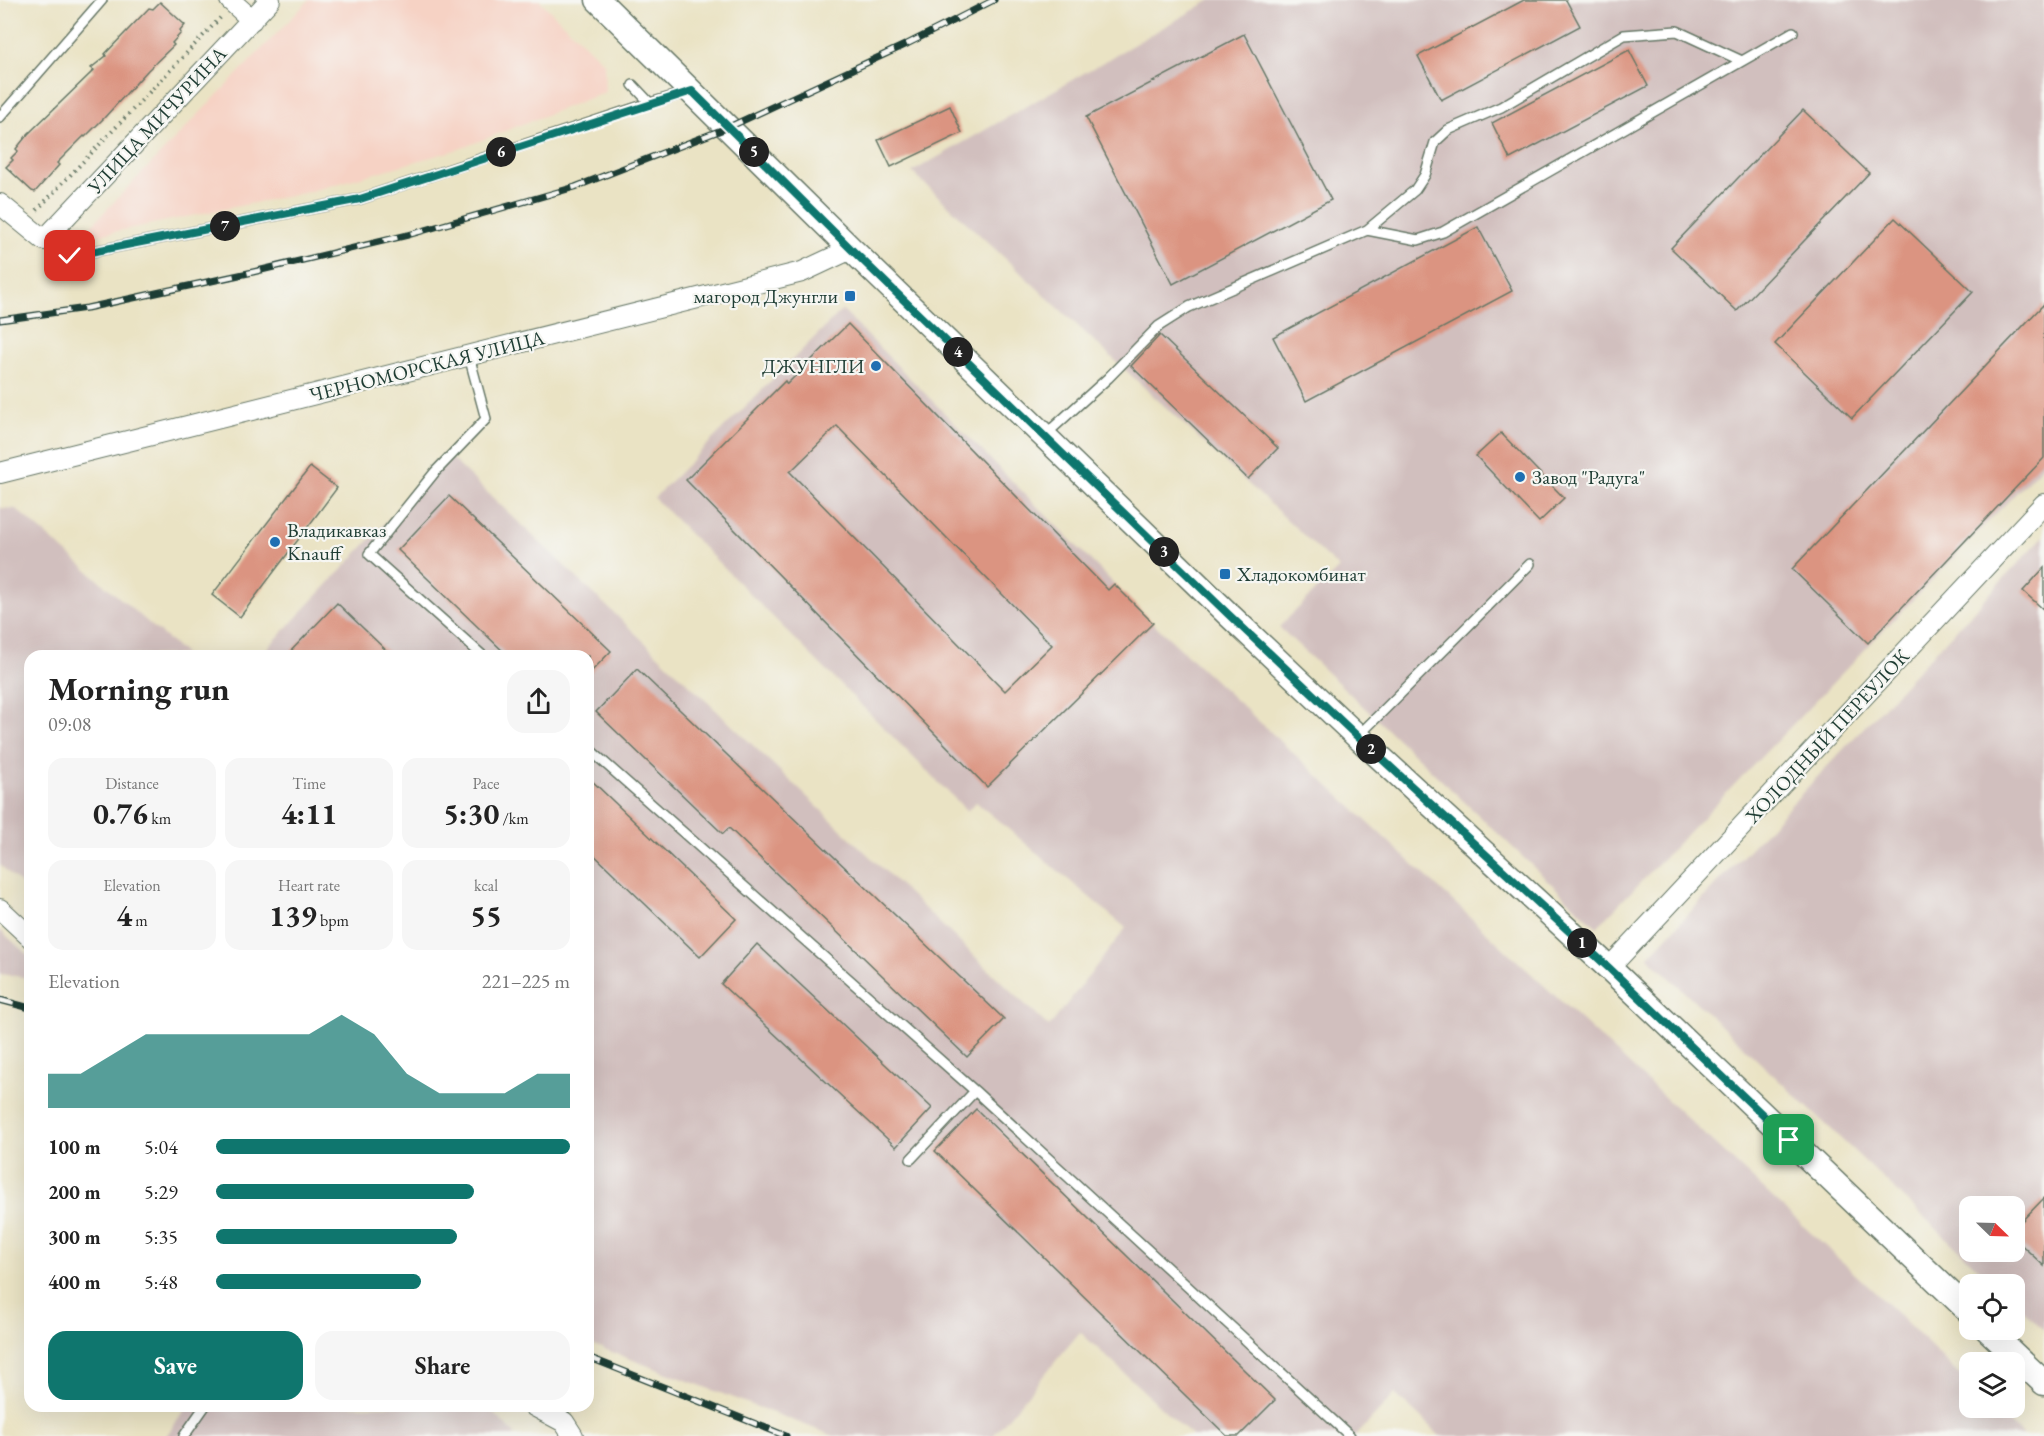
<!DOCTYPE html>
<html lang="en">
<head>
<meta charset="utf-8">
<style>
  body { margin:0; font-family:"EB Garamond",serif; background:#f6f6f6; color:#222; height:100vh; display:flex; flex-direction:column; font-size:22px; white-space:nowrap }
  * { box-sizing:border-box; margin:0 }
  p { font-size:20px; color:#767676 }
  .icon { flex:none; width:33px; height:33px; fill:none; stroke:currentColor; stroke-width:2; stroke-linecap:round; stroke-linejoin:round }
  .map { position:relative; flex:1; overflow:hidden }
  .drawer { position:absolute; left:24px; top:650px; width:570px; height:762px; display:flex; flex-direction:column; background:#fff; border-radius:18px; box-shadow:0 6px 24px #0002 }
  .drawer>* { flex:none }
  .needle { width:39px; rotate:113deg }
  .fabs { position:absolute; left:1959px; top:1196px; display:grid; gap:12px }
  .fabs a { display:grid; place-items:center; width:66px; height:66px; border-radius:12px; background:#fff; box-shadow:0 6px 24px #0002; font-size:30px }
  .pin { position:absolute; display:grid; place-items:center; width:51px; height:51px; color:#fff; margin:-26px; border-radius:12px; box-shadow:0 3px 9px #0006 }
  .km { position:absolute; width:30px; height:30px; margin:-15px; border-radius:50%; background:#222; color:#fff; font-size:16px; line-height:30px; text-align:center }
  .round { display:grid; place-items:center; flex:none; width:63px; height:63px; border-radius:18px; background:#f6f6f6 }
  .summary { display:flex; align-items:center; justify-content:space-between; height:102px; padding:0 24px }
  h1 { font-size:33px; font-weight:700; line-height:45px }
  .stats { display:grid; grid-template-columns:repeat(3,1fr); gap:9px; height:102px; padding:6px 24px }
  .stats div { display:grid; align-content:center; border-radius:15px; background:#f6f6f6; text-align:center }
  .stats b { font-size:30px; font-weight:700 }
  .stats small { font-size:16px; font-weight:400 }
  .stats p { font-size:16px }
  .chart { height:168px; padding:12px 24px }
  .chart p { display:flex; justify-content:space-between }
  .chart svg { width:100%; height:108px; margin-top:6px; fill:#0f766e; opacity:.7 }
  .action { display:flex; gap:12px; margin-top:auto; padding:12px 24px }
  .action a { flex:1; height:69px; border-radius:18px; background:#0f766e; color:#fff; font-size:24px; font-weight:700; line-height:69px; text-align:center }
  .action a+a { background:#f6f6f6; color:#222 }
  ul { padding:0 24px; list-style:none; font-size:20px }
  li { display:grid; grid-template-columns:96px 72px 1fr; align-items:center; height:45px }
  li i { height:15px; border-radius:8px; background:#0f766e }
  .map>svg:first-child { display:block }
  .built { fill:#f6d2c4 }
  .industrial { fill:#d1bfbe; fill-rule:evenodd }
  .building { fill:#db9481; fill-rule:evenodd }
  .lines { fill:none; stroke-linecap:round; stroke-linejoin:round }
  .service-casing { stroke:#676; stroke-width:12 }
  .minor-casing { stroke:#676; stroke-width:22 }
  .tertiary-casing { stroke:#676; stroke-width:27 }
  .path { stroke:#676; stroke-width:4; stroke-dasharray:1.5 4.5; stroke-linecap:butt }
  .service { stroke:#fff; stroke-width:9 }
  .minor { stroke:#fff; stroke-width:20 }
  .tertiary { stroke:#fff; stroke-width:24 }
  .rail-casing { stroke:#1f3d34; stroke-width:7 }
  .rail { stroke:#f6f6f2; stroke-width:4.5; stroke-dasharray:14; stroke-linecap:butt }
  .route-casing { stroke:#fff; stroke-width:12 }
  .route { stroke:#0f766e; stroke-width:8 }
  .poi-dot { fill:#1f6fb2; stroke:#f6f6f2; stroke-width:2 }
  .labels { text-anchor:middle; stroke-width:4.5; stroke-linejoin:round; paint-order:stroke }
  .street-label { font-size:20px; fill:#1f3d34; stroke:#f6f6f2 }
  .poi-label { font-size:20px; fill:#1f3d34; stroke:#f6f6f2; text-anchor:start }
</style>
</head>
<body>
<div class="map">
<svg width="2044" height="1436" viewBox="0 0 2044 1436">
  <rect width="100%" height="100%" fill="#f6f6f2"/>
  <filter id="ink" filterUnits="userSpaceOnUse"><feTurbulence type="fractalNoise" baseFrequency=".0167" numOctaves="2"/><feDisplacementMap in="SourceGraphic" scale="12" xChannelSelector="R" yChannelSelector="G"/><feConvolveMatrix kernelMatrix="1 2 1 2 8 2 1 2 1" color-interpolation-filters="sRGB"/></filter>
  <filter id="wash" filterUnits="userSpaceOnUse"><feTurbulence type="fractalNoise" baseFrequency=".008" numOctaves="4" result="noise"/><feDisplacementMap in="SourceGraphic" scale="24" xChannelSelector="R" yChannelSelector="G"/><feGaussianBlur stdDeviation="1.35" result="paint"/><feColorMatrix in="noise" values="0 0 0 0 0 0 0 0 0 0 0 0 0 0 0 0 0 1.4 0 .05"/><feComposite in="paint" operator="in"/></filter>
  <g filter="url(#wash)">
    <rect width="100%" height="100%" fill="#eae3c4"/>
    <path class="built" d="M309 0H539L604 63 605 92 459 149 312 191 94 236 85 232Z"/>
    <path class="industrial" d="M1211 0H2044V464L1597 927 1279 627 1339 568 912 172Z
      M842 310 1154 624 1895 1311 1969 1384 1970 1407H1993L2023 1436H1440L1395 1394 1356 1436H1192L1080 1332 993 1436H834L588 1343V656H260L449 456 1049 1027 1126 928 976 802 967 811 654 498Z
      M0 508 16 509 186 655 30 656V892L0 865Z
      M2044 536V1330L2015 1302 2014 1284H1995L1648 957ZM1970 1206H2014V1251H1970Z
      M0 930 30 957V978L0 974Z
      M188 1406H486L515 1434 513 1436H166Z"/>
    <g id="blocks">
      <path class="building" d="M1524 0H1566L1580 26 1441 100 1418 56Z
        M160 2 185 25 180 31 181 33 172 43 174 45 148 70 104 118 85 137 84 136 57 163 59 165 35 192 32 191 6 167 13 160 11 158 18 151 16 149 28 134 94 70 91 68 106 56 105 54 149 8 153 9Z
        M1244 34 1331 200 1173 284 1086 117Z
        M1629 50 1648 86 1510 159 1492 123Z
        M950 106 962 133 891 167 878 140Z
        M1803 110 1869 173 1737 311 1671 248Z
        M1895 218 1973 292 1852 418 1775 344Z
        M1478 227 1512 291 1306 401 1273 337Z
        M2044 304V458L1868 643 1792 569Z
        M848 324 1108 590 1114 584 1153 623 987 787 686 480 785 381 787 384ZM837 426 1052 645 1005 691 790 472Z
        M1160 335 1278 448 1248 479 1131 366Z
        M1501 433 1564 498 1539 522 1476 456Z
        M310 467 337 488 240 617 212 595Z
        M449 496 611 651 588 675V656H508L398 550Z
        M2044 568V610L2023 591Z
        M337 603 392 656H286Z
        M637 669 1004 1019 967 1057 729 828 723 834 596 712Z
        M588 777 736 919 700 957 588 849Z
        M757 944 932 1108 896 1147 721 984Z
        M976 1109 1275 1400 1239 1436H1227L935 1151Z
        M2044 1198V1266L2014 1238V1229Z"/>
    </g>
  </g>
  <g filter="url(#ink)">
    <use href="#blocks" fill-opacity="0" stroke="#676" stroke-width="1.5"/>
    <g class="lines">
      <defs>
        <path id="service" d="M650 103 688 92
          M0 117 102 0
          M1367 230 1415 190 1425 175 1435 142 1448 130 1501 107 1624 35 1677 31 1742 61
          M44 240 70 256 360 199 650 103 633 85
          M469 356 486 419 435 472 369 554 483 656
          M1044 436 1108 378 1159 326 1189 307 1367 230 1418 240 1443 232 1793 32
          M1358 736 1530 564
          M588 748 975 1091 911 1159
          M975 1091 1350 1436
          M184 1436 205 1406"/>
        <path id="minor" d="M230 0 252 20
          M0 204 44 240 270 0
          M0 473 802 272 851 249
          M0 909 30 937
          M1609 968 2044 504
          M534 1406 564 1422 573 1436"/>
        <path id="tertiary" d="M598 0 851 249 1228 614 1358 737 1609 968 1970 1312
          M1987 1329 2044 1383"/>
      </defs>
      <use href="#service" class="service-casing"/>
      <use href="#minor" class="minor-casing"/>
      <use href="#tertiary" class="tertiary-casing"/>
      <path class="path" d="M37 210 222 16"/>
      <use href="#service" class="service"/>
      <use href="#minor" class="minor"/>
      <use href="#tertiary" class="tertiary"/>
      <defs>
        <path id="rail" d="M0 320 87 308 253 272 408 235 575 187 729 127 907 44 994 0
          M0 1000 30 1008
          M588 1357 786 1436"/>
      </defs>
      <use href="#rail" class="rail-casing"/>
      <use href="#rail" class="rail"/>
    </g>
  </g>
  <g class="lines" filter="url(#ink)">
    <defs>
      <path id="route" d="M70 256 360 199 692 91 851 249 1228 614 1358 737 1609 968 1789 1140"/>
    </defs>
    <use href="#route" class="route-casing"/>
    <use href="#route" class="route"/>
  </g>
  <g class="poi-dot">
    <rect x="844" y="290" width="12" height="12" rx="3"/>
    <circle cx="876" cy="366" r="6"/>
    <circle cx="1520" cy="477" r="6"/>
    <circle cx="275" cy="542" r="6"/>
    <rect x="1219" y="568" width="12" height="12" rx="3"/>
  </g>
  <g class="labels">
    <g class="street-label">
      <text transform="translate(157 120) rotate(-47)" y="7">УЛИЦА МИЧУРИНА</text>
      <text transform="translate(427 366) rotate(-14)" y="7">ЧЕРНОМОРСКАЯ УЛИЦА</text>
      <text transform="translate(1827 736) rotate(-47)" y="7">ХОЛОДНЫЙ ПЕРЕУЛОК</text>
    </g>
    <g class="poi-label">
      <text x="838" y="303" text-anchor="end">магород Джунгли</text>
      <text x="864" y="373" text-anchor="end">ДЖУНГЛИ</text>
      <text x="1532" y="484">Завод "Радуга"</text>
      <text x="287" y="537">Владикавказ<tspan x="287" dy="23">Knauff</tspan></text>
      <text x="1237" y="581">Хладокомбинат</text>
    </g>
  </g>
</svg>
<div class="fabs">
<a><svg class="needle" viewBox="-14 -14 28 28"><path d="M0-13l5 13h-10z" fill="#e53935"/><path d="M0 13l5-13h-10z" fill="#767676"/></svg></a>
<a><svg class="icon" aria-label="locate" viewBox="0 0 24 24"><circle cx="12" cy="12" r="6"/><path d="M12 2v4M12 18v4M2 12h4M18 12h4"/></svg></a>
<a><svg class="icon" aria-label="layers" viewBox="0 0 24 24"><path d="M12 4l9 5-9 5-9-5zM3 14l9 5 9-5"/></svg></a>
</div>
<div class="pin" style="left:1789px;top:1140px;background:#1e9e55"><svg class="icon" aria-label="arrive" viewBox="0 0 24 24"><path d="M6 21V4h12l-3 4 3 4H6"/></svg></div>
<div class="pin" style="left:70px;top:256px;background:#d93025"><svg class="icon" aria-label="check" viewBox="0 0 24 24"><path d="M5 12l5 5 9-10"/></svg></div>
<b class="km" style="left:1582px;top:943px">1</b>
<b class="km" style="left:1371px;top:749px">2</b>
<b class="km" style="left:1164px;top:552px">3</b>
<b class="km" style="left:958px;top:352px">4</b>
<b class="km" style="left:754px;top:152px">5</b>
<b class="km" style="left:501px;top:152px">6</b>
<b class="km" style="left:225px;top:226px">7</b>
<section class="drawer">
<div class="summary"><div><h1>Morning run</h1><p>09:08</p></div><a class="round"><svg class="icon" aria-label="share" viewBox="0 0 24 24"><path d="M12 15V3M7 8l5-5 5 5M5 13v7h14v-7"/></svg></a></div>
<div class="stats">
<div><p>Distance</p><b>0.76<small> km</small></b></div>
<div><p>Time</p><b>4:11</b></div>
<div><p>Pace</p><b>5:30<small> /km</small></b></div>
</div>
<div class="stats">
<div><p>Elevation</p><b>4<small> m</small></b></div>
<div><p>Heart rate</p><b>139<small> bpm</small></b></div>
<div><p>kcal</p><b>55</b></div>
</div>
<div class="chart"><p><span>Elevation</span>221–225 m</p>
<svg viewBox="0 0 160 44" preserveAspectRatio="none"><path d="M0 44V30L10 30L20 22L30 14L40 14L50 14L60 14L70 14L80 14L90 6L100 14L110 30L120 38L130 38L140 38L150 30L160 30V44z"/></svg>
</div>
<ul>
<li><b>100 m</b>5:04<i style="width:100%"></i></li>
<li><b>200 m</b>5:29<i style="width:73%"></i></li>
<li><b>300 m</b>5:35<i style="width:68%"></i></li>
<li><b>400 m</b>5:48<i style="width:58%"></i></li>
</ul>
<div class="action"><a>Save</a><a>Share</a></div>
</section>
</div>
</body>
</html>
